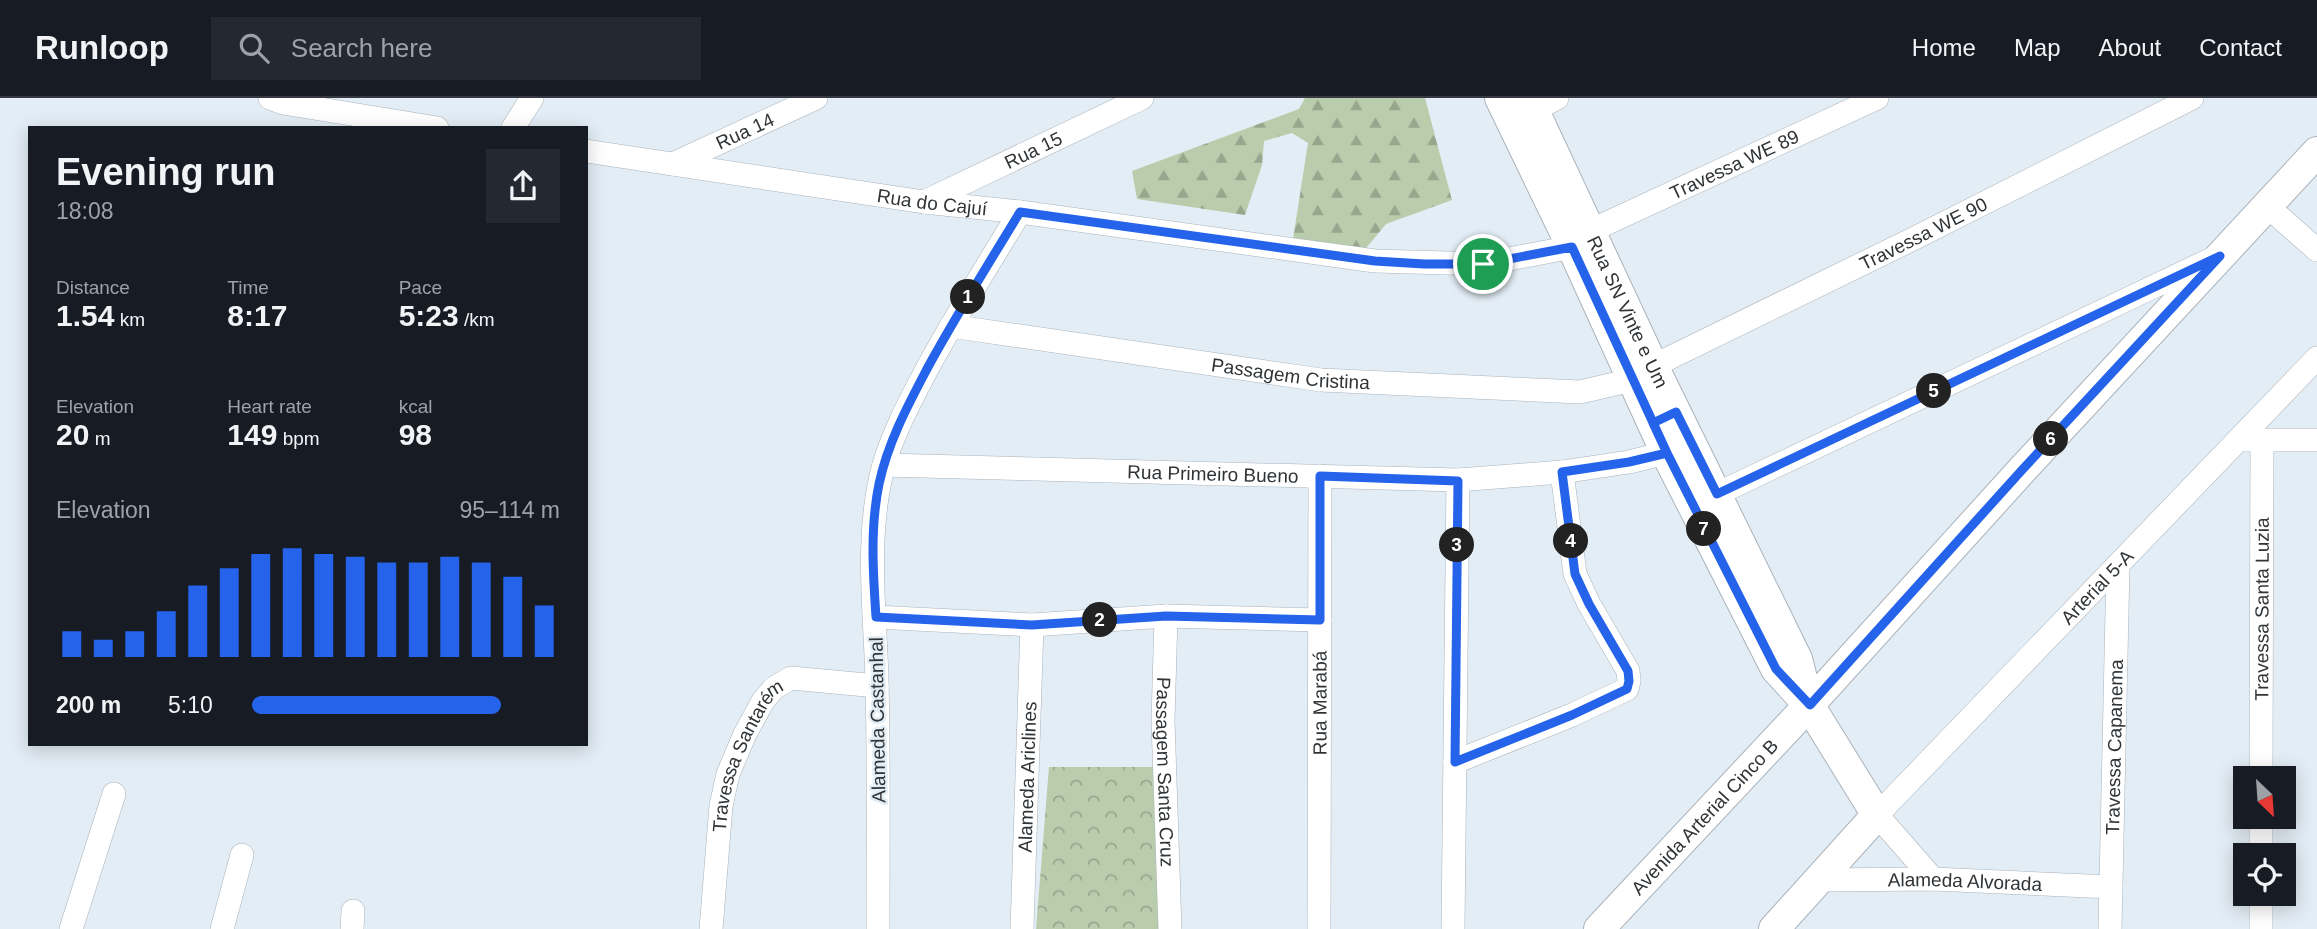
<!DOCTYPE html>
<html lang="en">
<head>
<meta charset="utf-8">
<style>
  body { margin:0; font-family:Helvetica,sans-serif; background:#242831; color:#f1f3f6; height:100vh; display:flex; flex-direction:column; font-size:26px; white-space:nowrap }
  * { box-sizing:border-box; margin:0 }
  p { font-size:23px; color:#9ea1a6 }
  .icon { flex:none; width:38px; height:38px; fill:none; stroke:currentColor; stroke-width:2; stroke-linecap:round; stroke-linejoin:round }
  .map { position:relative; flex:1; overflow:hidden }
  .side { position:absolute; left:28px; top:28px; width:560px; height:620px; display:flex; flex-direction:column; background:#171b24; border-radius:0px; box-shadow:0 4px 18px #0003 }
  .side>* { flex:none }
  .needle { width:46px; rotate:155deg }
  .buttons { position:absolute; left:2233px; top:668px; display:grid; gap:14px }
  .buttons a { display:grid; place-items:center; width:63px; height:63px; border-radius:0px; background:#171b24; box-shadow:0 4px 18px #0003; font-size:35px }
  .pin { position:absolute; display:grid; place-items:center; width:60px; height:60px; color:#fff; margin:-30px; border:4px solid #fff; border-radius:50%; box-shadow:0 2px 7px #0007 }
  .km { position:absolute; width:35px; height:35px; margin:-18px; border-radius:50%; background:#222; color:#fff; font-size:19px; line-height:35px; text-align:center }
  .round { display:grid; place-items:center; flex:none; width:74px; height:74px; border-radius:0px; background:#242831 }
  .overview { display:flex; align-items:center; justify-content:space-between; height:119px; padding:0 28px }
  h1 { font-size:38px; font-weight:800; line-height:52px }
  .figures { display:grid; grid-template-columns:repeat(3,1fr); gap:10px; height:119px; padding:7px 28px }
  .figures div { display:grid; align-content:center }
  .figures b { font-size:30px; font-weight:800 }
  .figures small { font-size:19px; font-weight:400 }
  .figures p { font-size:19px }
  .chart { height:196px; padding:14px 28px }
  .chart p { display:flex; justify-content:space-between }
  .chart svg { width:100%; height:126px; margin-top:7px; stroke:#2563eb; stroke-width:6 }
  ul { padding:0 28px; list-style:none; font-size:23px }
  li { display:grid; grid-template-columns:112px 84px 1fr; align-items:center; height:52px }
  li i { height:18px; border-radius:9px; background:#2563eb }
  header { display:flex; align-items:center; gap:42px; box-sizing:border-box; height:98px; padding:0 35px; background:#171b24; border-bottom:2px solid #363941 }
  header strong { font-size:33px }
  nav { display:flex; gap:38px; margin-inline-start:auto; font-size:24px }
  .search { width:490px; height:63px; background:#242831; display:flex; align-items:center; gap:18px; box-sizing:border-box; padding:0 24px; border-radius:0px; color:#9ea1a6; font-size:26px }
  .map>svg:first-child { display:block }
  .forest { fill:url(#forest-firs) }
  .park { fill:url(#park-crowns) }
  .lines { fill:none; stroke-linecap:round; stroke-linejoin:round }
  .minor-casing { stroke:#aab3bb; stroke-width:24 }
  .major-casing { stroke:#aab3bb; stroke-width:32 }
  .minor { stroke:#fff; stroke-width:23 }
  .major { stroke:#fff; stroke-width:30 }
  .route-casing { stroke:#fff; stroke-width:14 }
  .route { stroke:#2563eb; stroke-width:9 }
  .labels { text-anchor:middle; stroke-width:5; stroke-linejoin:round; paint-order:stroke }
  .street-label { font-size:19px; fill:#303437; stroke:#e3edf5 }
</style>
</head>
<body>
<header>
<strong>Runloop</strong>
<div class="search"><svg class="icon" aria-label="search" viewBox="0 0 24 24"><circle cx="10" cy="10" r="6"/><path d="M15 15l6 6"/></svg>Search here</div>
<nav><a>Home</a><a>Map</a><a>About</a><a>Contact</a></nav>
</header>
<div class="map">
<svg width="2317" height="831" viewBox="0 0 2317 831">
  <defs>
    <pattern id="forest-firs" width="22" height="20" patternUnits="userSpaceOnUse" patternTransform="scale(1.75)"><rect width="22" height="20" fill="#b9cdad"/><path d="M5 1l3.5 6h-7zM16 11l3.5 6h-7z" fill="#97a78e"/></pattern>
    <pattern id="park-crowns" width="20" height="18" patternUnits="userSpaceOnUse" patternTransform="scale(1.75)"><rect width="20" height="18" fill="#b9cdad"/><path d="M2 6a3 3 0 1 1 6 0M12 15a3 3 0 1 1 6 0" fill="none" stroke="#97a78e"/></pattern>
  </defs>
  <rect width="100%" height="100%" fill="#e3edf5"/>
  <path class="forest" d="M1305 0H1425L1452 102 1386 126 1362 155 1293 141 1308 45 1292 35 1264 43 1262 67 1245 117 1137 101 1132 73 1299 11Z"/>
  <path class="park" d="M1049 669H1160L1164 831H1036Z"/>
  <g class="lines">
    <defs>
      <g id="minor">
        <path d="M270 0 283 5 437 30"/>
        <path d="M1534 12 1557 0"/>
        <path d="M513 30 532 0"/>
        <path id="s1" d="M586 53 924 104 1020 114 1375 163 1483 166 1572 149"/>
        <path id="s2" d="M673 66 816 0"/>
        <path id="s3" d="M924 104 1142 0"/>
        <path d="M2267 108 2317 152"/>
        <path id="s4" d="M1590 133 1877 0"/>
        <path id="s5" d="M951 228 1321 282 1580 294 1632 282"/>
        <path id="s6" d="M1653 268 1913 141 2192 0"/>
        <path d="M2247 342H2317"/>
        <path id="s7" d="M884 367 1458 382 1562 374 1629 364 1666 355"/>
        <path d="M1717 396 2214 160"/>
        <path id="s8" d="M1166 518 1163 623 1170 831"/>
        <path d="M875 519 1032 527 1166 518 1320 522"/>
        <path d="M1455 664 1572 617 1627 591 1629 583 1628 573 1589 506 1575 476 1562 374"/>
        <path id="s9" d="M2261 681 2262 342"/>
        <path d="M2261 758V719"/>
        <path id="s10" d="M1933 781 1877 717 2317 260"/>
        <path id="s11" d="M1820 782 1933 781 2111 789"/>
        <path d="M71 831 114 696"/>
        <path d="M222 831 242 757"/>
        <path d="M352 831 353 813"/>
        <path id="s12" d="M711 831 721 708 728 676 745 636 763 603 774 590 791 580 877 588"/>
        <path d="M878 831C878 748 879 665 877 582 875 512 865 439 883 370 893 334 911 302 928 269 957 216 989 165 1020 114"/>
        <path id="s13" d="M1022 831 1032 527"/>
        <path id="s14" d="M1319 831 1320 378"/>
        <path d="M1453 831 1458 382"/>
        <path id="s15" d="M2110 831 2118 468"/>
        <path d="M2261 831V796"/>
      </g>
      <g id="major">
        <path d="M1500 0 1572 149 1666 355 1776 571 1809 607 1877 717 1774 831"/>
        <path id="s16" d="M1528 0 1653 268 1797 561 1808 603"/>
        <path id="s17" d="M1599 831 1809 607 2022 372 2317 54"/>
      </g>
    </defs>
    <use href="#minor" class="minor-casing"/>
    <use href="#major" class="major-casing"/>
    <use href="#minor" class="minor"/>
    <use href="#major" class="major"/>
  </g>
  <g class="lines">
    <defs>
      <path id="route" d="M1483 166H1424L1375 163 1020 114C989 165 957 216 928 269 908 307 888 344 879 386 870 430 873 475 876 519L1032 527 1166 518 1320 522V378L1458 383 1455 664 1572 617 1627 591 1629 583 1628 573 1589 506 1575 476 1562 374 1629 364 1667 355 1653 325 1676 314 1717 396 2220 158 2022 372 1810 607 1776 571 1667 355 1572 149 1483 166"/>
    </defs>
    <use href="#route" class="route-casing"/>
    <use href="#route" class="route"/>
  </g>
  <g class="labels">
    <g class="street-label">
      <text dy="7" stroke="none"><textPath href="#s2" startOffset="79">Rua 14</textPath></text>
      <text dy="7" stroke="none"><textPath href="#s3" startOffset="121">Rua 15</textPath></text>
      <text dy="7" stroke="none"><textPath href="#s4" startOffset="159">Travessa WE 89</textPath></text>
      <text dy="7" stroke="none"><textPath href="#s1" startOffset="350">Rua do Cajuí</textPath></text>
      <text dy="7" stroke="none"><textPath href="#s6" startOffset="301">Travessa WE 90</textPath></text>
      <text dy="7" stroke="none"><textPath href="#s16" startOffset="236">Rua SN Vinte e Um</textPath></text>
      <text dy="7" stroke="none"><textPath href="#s5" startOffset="343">Passagem Cristina</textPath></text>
      <text dy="7" stroke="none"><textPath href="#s7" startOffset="329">Rua Primeiro Bueno</textPath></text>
      <text dy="7" stroke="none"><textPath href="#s10" startOffset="402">Arterial 5-A</textPath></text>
      <text dy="7" stroke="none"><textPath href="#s9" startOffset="170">Travessa Santa Luzia</textPath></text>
      <text dy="7" stroke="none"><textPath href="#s14" startOffset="226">Rua Marabá</textPath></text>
      <text transform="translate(877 622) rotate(-91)" y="7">Alameda Castanhal</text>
      <text dy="7" stroke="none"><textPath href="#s15" startOffset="182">Travessa Capanema</textPath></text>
      <text dy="7" stroke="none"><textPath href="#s12" startOffset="180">Travessa Santarém</textPath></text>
      <text dy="7" stroke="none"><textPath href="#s8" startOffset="156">Passagem Santa Cruz</textPath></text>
      <text dy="7" stroke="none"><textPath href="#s13" startOffset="152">Alameda Ariclines</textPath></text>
      <text dy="7" stroke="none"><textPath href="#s17" startOffset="154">Avenida Arterial Cinco B</textPath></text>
      <text dy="7" stroke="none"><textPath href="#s11" startOffset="145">Alameda Alvorada</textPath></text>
    </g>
  </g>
</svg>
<div class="buttons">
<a><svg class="needle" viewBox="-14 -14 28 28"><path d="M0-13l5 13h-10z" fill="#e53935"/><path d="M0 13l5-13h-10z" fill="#9ea1a6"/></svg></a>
<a><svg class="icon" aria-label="locate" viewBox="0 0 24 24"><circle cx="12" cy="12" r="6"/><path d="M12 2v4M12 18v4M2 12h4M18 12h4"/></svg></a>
</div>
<div class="pin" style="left:1483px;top:166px;background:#1e9e55"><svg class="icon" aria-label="arrive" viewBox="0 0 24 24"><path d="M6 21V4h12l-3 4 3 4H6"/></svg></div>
<b class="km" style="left:968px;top:199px">1</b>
<b class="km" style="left:1100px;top:522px">2</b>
<b class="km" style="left:1457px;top:447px">3</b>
<b class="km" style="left:1571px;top:443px">4</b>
<b class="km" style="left:1934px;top:293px">5</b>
<b class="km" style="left:2051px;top:341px">6</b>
<b class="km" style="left:1704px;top:431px">7</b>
<section class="side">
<div class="overview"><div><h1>Evening run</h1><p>18:08</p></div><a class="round"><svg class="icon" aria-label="share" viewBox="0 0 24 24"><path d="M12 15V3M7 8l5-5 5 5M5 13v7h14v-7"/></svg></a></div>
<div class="figures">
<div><p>Distance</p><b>1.54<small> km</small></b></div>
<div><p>Time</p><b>8:17</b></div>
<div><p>Pace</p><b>5:23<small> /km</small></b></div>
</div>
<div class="figures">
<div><p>Elevation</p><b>20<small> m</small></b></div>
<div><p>Heart rate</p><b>149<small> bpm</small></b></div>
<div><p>kcal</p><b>98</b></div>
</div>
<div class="chart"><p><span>Elevation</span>95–114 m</p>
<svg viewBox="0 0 160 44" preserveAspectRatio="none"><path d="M5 44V35M15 44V38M25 44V35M35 44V28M45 44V19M55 44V13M65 44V8M75 44V6M85 44V8M95 44V9M105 44V11M115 44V11M125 44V9M135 44V11M145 44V16M155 44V26"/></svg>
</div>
<ul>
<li><b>200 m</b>5:10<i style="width:81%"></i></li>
</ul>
</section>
</div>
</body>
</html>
